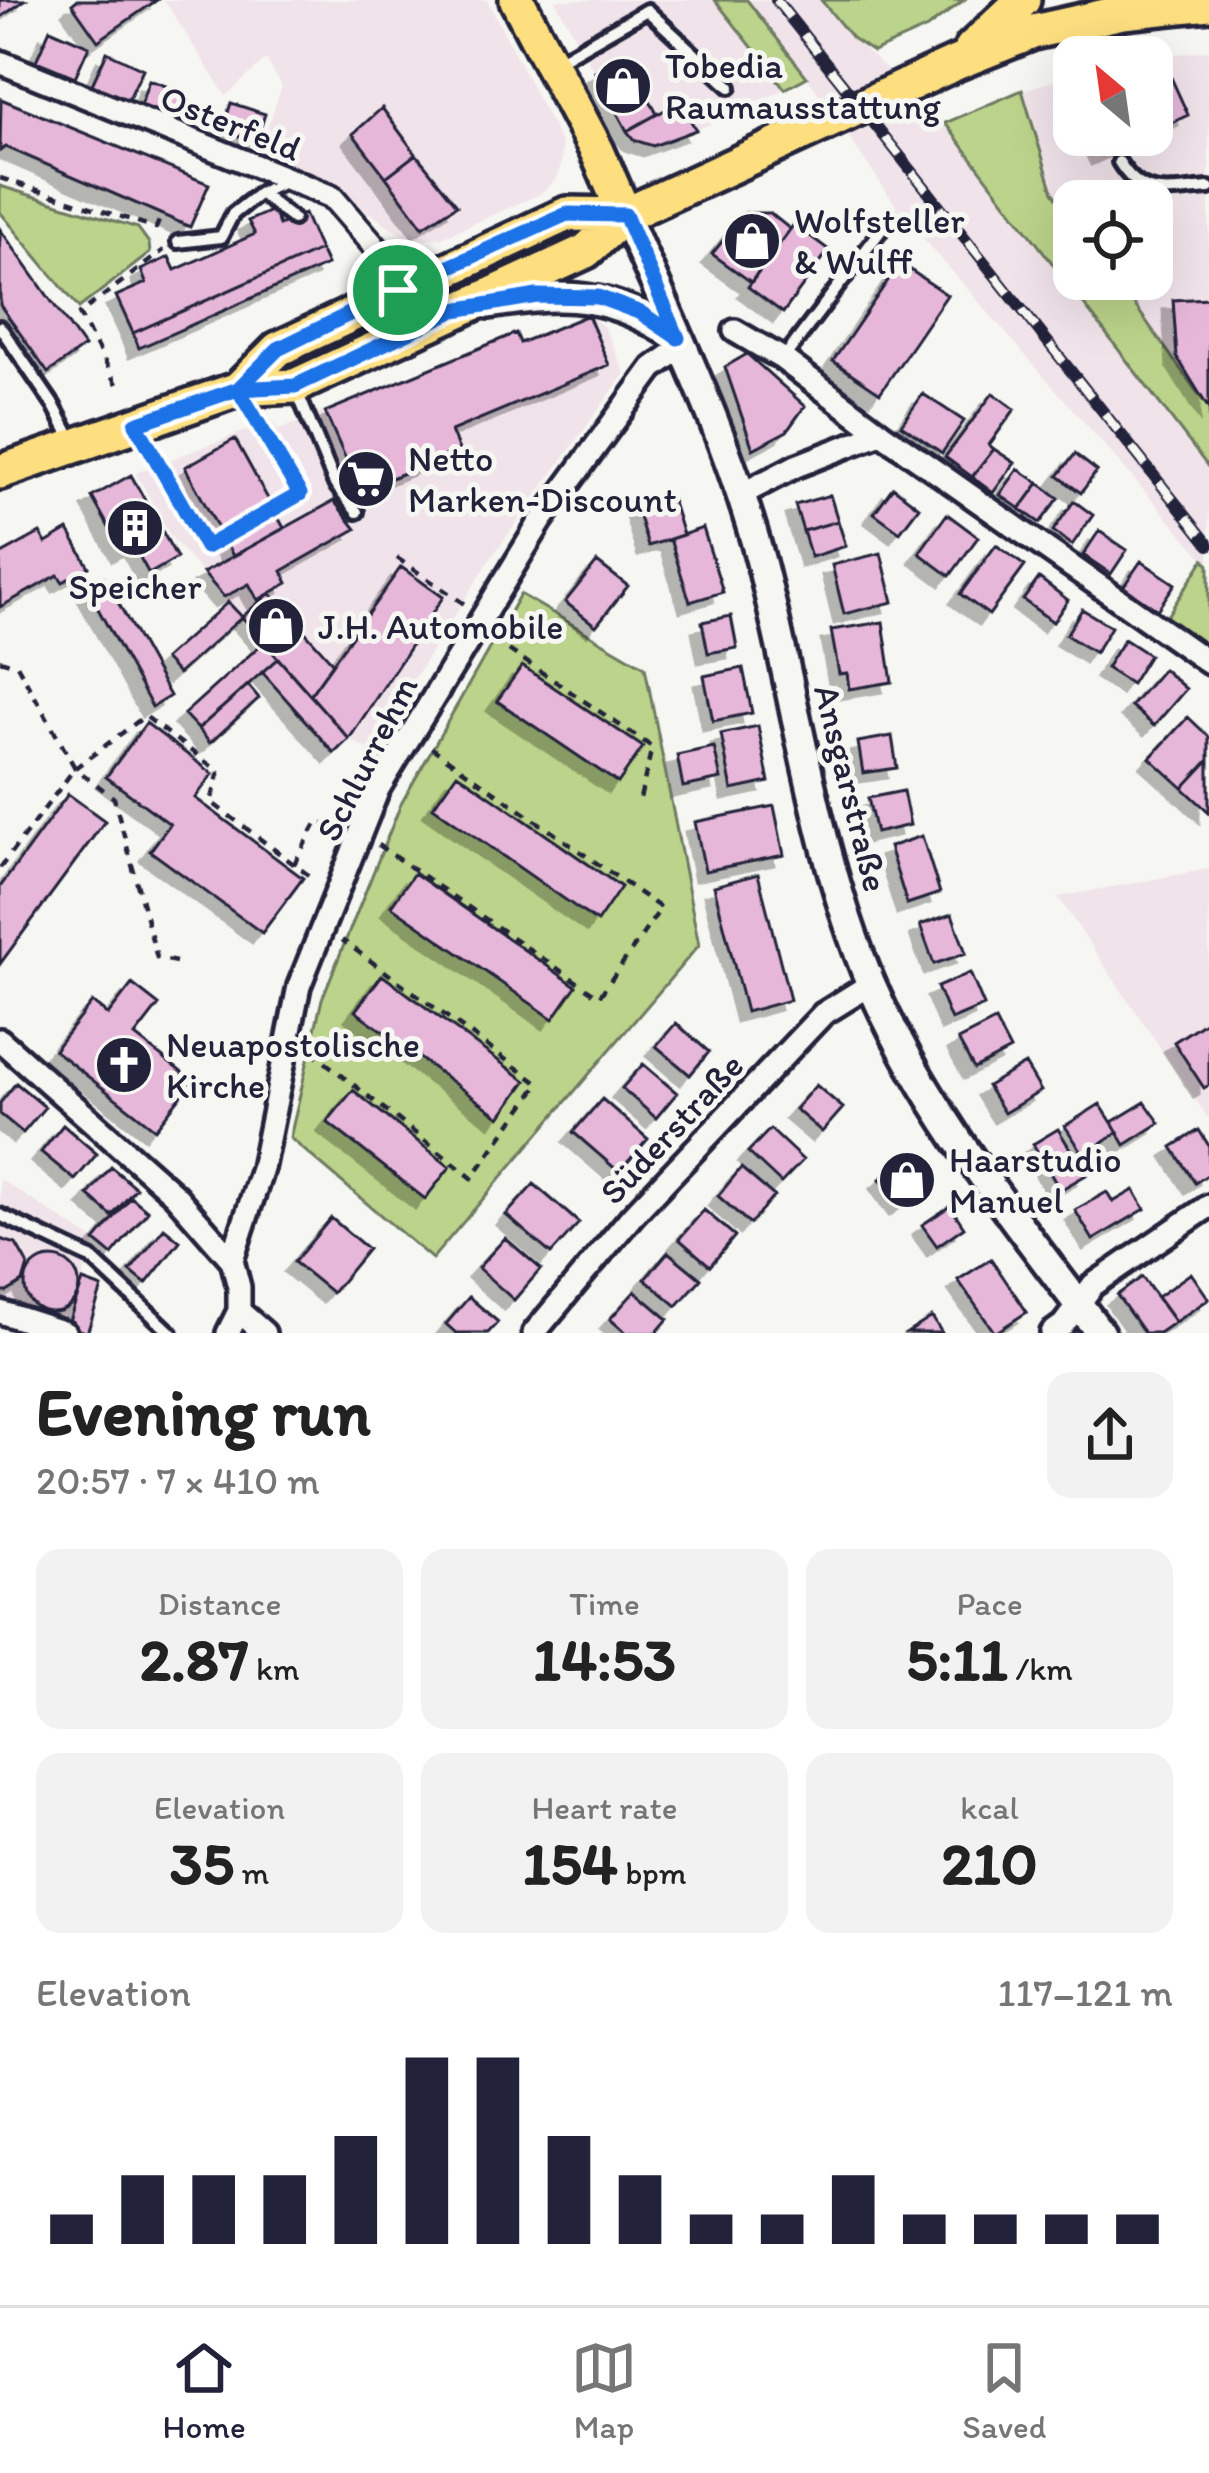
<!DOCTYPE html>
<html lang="en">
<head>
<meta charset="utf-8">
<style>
  body { margin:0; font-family:Itim,sans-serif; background:#f2f2f2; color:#222; height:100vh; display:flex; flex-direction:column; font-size:45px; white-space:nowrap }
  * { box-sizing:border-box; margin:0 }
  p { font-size:39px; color:#767676 }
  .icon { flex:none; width:66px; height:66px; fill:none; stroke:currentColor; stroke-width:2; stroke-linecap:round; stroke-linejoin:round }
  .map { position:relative; height:1333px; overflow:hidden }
  .drawer { display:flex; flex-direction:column; background:#fff; flex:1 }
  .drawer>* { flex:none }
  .needle { width:78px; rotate:331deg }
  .tools { position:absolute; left:1053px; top:36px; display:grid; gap:24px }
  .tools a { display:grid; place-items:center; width:120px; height:120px; border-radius:24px; background:#fff; box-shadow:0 12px 48px #0002; font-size:60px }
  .pin { position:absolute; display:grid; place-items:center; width:102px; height:102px; color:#fff; margin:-51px; border:6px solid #fff; border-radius:50%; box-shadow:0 3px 12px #0007 }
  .round { display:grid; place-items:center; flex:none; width:126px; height:126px; border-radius:24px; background:#f2f2f2 }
  .overview { display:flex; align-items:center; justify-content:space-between; height:204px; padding:0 36px }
  h1 { font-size:66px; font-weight:700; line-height:90px }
  .metrics { display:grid; grid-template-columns:repeat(3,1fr); gap:18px; height:204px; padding:12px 36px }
  .metrics div { display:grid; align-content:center; border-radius:24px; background:#f2f2f2; text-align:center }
  .metrics b { font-size:60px; font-weight:700 }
  .metrics small { font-size:33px; font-weight:400 }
  .metrics p { font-size:33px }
  .chart { height:336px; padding:24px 36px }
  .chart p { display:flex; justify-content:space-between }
  .chart svg { width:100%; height:216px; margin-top:12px; stroke:#22223b; stroke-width:6 }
  .tabs { display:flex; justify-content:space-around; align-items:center; height:168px; border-top:3px solid #e0e0e0; background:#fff; font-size:33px; color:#767676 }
  .tabs a { display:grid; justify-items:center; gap:6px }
  .tabs .selected { color:#22223b }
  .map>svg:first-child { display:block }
  .built { fill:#f1e3ea }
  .green { fill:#bbd38a; stroke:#6e7a62; stroke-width:3 }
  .building { fill:#e6b7d8; stroke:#22223b; stroke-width:3; filter:url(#shadow) }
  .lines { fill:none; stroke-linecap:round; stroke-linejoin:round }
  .service-casing { stroke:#22223b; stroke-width:20 }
  .minor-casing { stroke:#22223b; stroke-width:30 }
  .tertiary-casing { stroke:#22223b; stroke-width:36 }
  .primary-casing { stroke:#22223b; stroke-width:42 }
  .path { stroke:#22223b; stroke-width:4.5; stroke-dasharray:9 9; stroke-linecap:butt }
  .service { stroke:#f6f6f2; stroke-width:10 }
  .minor { stroke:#f6f6f2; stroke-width:21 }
  .tertiary { stroke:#f6f6f2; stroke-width:27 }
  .primary { stroke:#fedf80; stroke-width:33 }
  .rail-casing { stroke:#22223b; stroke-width:12 }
  .rail { stroke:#f6f6f2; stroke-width:8; stroke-dasharray:22; stroke-linecap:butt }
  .route-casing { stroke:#fff; stroke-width:24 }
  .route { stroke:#1a73e8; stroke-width:15 }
  .labels { text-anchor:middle; stroke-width:10; stroke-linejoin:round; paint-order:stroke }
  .poi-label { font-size:36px; fill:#22223b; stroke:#f6f6f2; text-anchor:start }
  .street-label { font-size:36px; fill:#22223b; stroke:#f6f6f2 }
</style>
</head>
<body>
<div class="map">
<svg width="1209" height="1333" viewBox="0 0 1209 1333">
  <defs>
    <filter id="shadow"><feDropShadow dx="-10" dy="10" stdDeviation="0" flood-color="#0004"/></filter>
  </defs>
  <rect width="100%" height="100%" fill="#f6f6f2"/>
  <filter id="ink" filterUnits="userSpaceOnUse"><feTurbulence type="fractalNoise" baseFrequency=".00833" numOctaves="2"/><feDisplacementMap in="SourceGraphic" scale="24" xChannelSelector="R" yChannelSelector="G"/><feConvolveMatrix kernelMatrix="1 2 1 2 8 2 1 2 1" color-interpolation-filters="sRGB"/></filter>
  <g filter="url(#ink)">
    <path class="built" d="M164 0H487L562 145 561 165 556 179 540 194 440 238 410 240 335 190 256 161 282 86 266 59 226 96Z
      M555 0H715L785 89 663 145 643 144 627 131Z
      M747 0H821L852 38 945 123 1209 468V649L1165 619 1203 558 902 214 807 77Z
      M1209 50V409L1116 279H1152V201H1074V221L1053 192 1022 90 1074 75V135H1152V57Z
      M588 315 605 328 625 373 491 558 369 750 349 739 171 537 136 473 271 421 279 430 516 333 521 343Z
      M1209 869V1119L1058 897Z
      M0 1179 95 1241 67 1326 0 1305Z"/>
    <path class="green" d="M715 0H747L807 77 785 89Z
      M821 0H964L927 28 873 52 852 38Z
      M1022 90 1053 192 1074 221V279H1116L1209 409V468L945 123Z
      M0 186 138 228 149 243 150 253 79 308 0 212Z
      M1204 559 1209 565V649L1165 619Z
      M520 594 645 667 699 945 432 1259 290 1138 322 999 401 804Z"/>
    <path class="building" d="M0 0H25L0 18Z
      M77 0H157L98 41 72 4Z
      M50 29 89 46 75 77 36 61Z
      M107 52 143 69 125 107 89 91Z
      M626 55 657 114 627 131 595 72Z
      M1169 73 1188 115 1152 132V81Z
      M149 80 188 94 178 122 139 109Z
      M1 99 209 184 190 227 6 147 0 151Z
      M231 103 265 114 256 142 222 131Z
      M674 105 687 114 696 130 653 146 634 140 627 131Z
      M382 108 416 154 386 177 353 134Z
      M1092 135H1145L1101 155Z
      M416 154 457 205 423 227 386 177Z
      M273 210 279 225 304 214 320 250 133 333 116 296 146 283 141 270 169 257 175 270 255 234 248 221Z
      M745 213H770L790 229 751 282 712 254Z
      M794 224 829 250 783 313 748 287Z
      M0 229 84 347 48 373 0 305Z
      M320 250 327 265 139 348 133 333Z
      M900 263 947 295 880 393 833 361Z
      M1209 298V409L1177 357 1173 300Z
      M588 315 609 365 451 431 459 450 360 491 325 412 516 333 520 343Z
      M747 354 805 406 787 431 753 449 725 367Z
      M993 393 1015 409 989 445 994 449 972 477 945 457Z
      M923 394 964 421 942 453 901 425Z
      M235 439 284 528 233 556 185 467Z
      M994 449 1015 463 993 493 972 477Z
      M1075 454 1097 471 1081 493 1058 476Z
      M1018 469 1039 483 1020 509 1000 495Z
      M131 475 177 558 149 574 133 545 122 551 92 497Z
      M1039 483 1059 498 1040 523 1020 509Z
      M893 487 919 507 900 532 874 513Z
      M830 495 838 521 803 531 795 505Z
      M671 496 683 535 648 546 636 507Z
      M334 501 356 529 282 571 288 583 258 600 249 584 224 597 203 573Z
      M1074 501 1093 515 1072 545 1053 531Z
      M947 514 978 537 950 576 919 553Z
      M838 521 846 546 811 557 803 531Z
      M703 528 723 592 690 602 670 539Z
      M68 530 89 567 63 582 58 575 0 607V555L40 533 46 543Z
      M1099 531 1127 550 1111 574 1083 555Z
      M996 545 1025 566 989 615 960 594Z
      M881 553 893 602 844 614 832 565Z
      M1141 561 1175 584 1157 610 1123 587Z
      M597 562 628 586 596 626 565 602Z
      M401 567 443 597 349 739 310 695Z
      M104 577 170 696 152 707 86 587Z
      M1039 578 1068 600 1053 622 1023 600Z
      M270 593 333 663 310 695 242 617Z
      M228 602 242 617 178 674 164 659Z
      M1082 609 1111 627 1095 653 1066 635Z
      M731 616 737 648 708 653 702 622Z
      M883 622 892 682 849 689 847 673 839 674 831 630Z
      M1124 639 1149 655 1131 684 1106 668Z
      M264 642 278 658 198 729 184 714Z
      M278 658 349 739 334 753 262 672Z
      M522 666 643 747 618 783 497 701Z
      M743 668 752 713 713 721 704 676Z
      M1163 669 1186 689 1154 726 1131 706Z
      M248 685 259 698 210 743 198 729Z
      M1188 717 1209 737V760L1183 788 1150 758Z
      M146 723 213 774 195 798 303 878 262 933 150 851 170 824 106 777Z
      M758 726 769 782 732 790 721 734Z
      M892 736 897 768 863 773 858 742Z
      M714 747 721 779 683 787 677 755Z
      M1209 760V812L1183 788Z
      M457 773 621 887 597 922 433 807Z
      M903 791 910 825 876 833 868 798Z
      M68 794 105 821 0 964V887Z
      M774 806 784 855 705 871 695 822Z
      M922 836 940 893 907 904 889 847Z
      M414 873 576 986 553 1019 391 906Z
      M758 874 790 1000 746 1012 714 886Z
      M952 914 966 953 934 964 920 925Z
      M970 973 984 1006 951 1020 937 987Z
      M382 975 526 1081 500 1117 355 1011Z
      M132 984 159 1005 135 1036 193 1081 155 1129 54 1050 92 1002 108 1015Z
      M1209 1019V1085L1204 1088 1174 1042Z
      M995 1021 1010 1050 974 1069 958 1040Z
      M676 1023 709 1052 690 1075 656 1046Z
      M643 1064 677 1093 656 1118 622 1088Z
      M1025 1064 1041 1091 1004 1113 987 1086Z
      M16 1083 45 1107 23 1133 0 1114V1103Z
      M816 1085 843 1108 822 1132 795 1109Z
      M353 1090 450 1167 425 1199 327 1122Z
      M602 1099 648 1139 619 1172 573 1132Z
      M1145 1102 1160 1123 1125 1145 1112 1122Z
      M1100 1104 1118 1132 1084 1155 1065 1126Z
      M63 1125 97 1154 75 1180 41 1152Z
      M770 1129 803 1160 781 1183 748 1152Z
      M1058 1129 1086 1175 1060 1190 1033 1144Z
      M1199 1130 1209 1146V1174L1195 1183 1172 1147Z
      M914 1155 933 1182 899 1206 880 1179Z
      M111 1167 136 1188 112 1216 88 1195Z
      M741 1168 774 1196 750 1224 718 1196Z
      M534 1184 579 1223 551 1254 506 1215Z
      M1134 1190 1145 1209 1093 1240 1075 1210 1107 1192 1113 1202Z
      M131 1197 148 1211 112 1255 95 1241Z
      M950 1206 964 1227 937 1246 922 1225Z
      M704 1210 735 1236 710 1266 679 1239Z
      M331 1218 368 1249 332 1293 294 1262Z
      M164 1228 180 1241 146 1284 130 1271Z
      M505 1238 541 1269 514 1300 478 1268Z
      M0 1239 16 1244 28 1265 23 1282 7 1292H0Z
      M668 1252 701 1279 677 1306 645 1279Z
      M25 1285a27 27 0 1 1 54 0a27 27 0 1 1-54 0Z
      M991 1259 1027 1312 995 1333 958 1280Z
      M1191 1273 1209 1299 1175 1322 1157 1297Z
      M1142 1277 1175 1322 1159 1333H1144L1117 1295Z
      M83 1281 102 1288 87 1333 67 1326Z
      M635 1291 668 1319 656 1333H626L610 1319Z
      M469 1297 498 1322 488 1333H456L446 1324Z
      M932 1317 942 1333H907Z"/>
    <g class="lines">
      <defs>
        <path id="service" d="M554 63 647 10 730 87
          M1119 162C1143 201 1168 191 1209 188
          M287 181 260 193 293 219
          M178 242 221 237 233 214 260 193
          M0 327 54 406 73 442
          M783 359 891 217
          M296 389 335 484 357 512
          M137 427 206 547 300 494 242 396
          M0 1215 91 1258 171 1333"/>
        <path id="minor" d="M0 62 332 197 378 250 397 290
          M735 331 783 359 881 433 1209 663
          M740 495 796 466 881 433
          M0 1040 175 1195 232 1260 239 1287V1311L228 1333
          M232 1260 262 1169 299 986 378 789 541 521 653 368 682 347
          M239 1311 264 1333
          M0 1312 65 1333
          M534 1333 632 1216 823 1014 871 984
          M1052 1333 1063 1325 1093 1285 1209 1206"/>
        <path id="tertiary" d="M625 215C674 328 730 443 761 562 797 702 815 851 871 984 926 1112 1017 1222 1100 1333
          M489 304C567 291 612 293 678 338"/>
        <path id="primary" d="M517 0 597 151 625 215
          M972 48 1023 0
          M238 389 278 349 567 214 625 215
          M0 472 238 389 295 386 586 251 625 215 958 62 1033 32 1123 12 1209 3"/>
      </defs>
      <use href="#service" class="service-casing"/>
      <use href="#minor" class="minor-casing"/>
      <use href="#tertiary" class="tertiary-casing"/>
      <use href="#primary" class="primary-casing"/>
      <path class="path" d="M0 178 156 228 162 214
        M117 384 79 314 164 250
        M397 558 466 605
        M494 640 652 747 639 803
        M0 660 17 665 75 768 0 868
        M378 845 599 997 661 908 429 746
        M294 864 317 822 340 829
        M176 962 157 958 114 798 75 768 145 716 219 772 211 802 315 880
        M311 1051 472 1178 539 1084 342 940"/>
      <use href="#service" class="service"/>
      <use href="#minor" class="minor"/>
      <use href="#tertiary" class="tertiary"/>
      <use href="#primary" class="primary"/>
      <defs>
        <path id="rail" d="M776 0 1209 545"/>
      </defs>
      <use href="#rail" class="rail-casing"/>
      <use href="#rail" class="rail"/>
    </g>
  </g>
  <g class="lines" filter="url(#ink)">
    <defs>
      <path id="route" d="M398 290 278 349 238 389 136 424 206 547 300 494 238 389 295 386 455 310 537 296 598 297 641 313 678 338 625 215 567 214 398 290"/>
    </defs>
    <use href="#route" class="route-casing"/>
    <use href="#route" class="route"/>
  </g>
  <defs>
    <symbol id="shop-disc" viewBox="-11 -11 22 22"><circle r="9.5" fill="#22223b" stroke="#f6f6f2"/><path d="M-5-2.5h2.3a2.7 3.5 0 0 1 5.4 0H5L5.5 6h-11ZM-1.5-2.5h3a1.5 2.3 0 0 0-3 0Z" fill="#fff"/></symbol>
    <symbol id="supermarket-disc" viewBox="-11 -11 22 22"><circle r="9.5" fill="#22223b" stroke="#f6f6f2"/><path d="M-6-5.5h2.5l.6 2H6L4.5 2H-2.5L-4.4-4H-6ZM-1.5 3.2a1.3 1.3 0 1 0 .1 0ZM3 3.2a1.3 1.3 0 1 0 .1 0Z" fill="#fff"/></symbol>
    <symbol id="building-disc" viewBox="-11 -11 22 22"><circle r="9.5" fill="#22223b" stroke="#f6f6f2"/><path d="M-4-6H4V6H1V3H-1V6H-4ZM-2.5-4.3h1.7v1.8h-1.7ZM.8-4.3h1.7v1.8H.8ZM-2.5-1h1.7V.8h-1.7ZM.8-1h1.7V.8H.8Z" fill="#fff"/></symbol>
    <symbol id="church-disc" viewBox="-11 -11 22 22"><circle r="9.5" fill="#22223b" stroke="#f6f6f2"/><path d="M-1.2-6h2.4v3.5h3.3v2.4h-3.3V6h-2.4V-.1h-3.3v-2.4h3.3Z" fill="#fff"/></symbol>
  </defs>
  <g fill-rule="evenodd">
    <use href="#shop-disc" x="590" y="53" width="66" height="66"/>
    <use href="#shop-disc" x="719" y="208" width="66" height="66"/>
    <use href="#supermarket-disc" x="333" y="446" width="66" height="66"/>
    <use href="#building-disc" x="102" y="495" width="66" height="66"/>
    <use href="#shop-disc" x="243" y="593" width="66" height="66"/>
    <use href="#church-disc" x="91" y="1032" width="66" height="66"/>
    <use href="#shop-disc" x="874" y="1147" width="66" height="66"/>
  </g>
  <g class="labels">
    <g class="poi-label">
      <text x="665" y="78">Tobedia<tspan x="665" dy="41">Raumausstattung</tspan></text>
      <text x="794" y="233">Wolfsteller<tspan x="794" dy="41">&amp; Wulff</tspan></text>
      <text x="408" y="471">Netto<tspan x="408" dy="41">Marken-Discount</tspan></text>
      <text x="135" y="599" text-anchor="middle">Speicher</text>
      <text x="318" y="639">J.H. Automobile</text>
      <text x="166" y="1057">Neuapostolische<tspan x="166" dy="41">Kirche</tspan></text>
      <text x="949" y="1172">Haarstudio<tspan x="949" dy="41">Manuel</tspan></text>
    </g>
    <g class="street-label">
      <text transform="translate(231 122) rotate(22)" y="13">Osterfeld</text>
      <text transform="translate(366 758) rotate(-63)" y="13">Schlurrehm</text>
      <text transform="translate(852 788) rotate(76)" y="13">Ansgarstraße</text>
      <text transform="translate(671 1128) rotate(-47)" y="13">Süderstraße</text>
    </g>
  </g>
</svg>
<div class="tools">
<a><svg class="needle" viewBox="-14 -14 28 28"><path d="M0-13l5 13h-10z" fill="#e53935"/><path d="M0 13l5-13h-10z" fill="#767676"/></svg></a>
<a><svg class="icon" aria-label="locate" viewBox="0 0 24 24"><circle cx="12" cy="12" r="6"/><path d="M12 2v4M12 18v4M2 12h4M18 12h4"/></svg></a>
</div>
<div class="pin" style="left:398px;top:290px;background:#1e9e55"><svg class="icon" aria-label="arrive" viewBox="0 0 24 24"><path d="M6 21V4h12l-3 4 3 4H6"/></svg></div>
</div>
<section class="drawer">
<div class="overview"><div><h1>Evening run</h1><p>20:57 · 7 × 410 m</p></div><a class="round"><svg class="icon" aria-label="share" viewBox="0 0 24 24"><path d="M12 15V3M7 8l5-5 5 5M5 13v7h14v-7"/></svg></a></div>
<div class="metrics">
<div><p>Distance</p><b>2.87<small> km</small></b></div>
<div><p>Time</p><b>14:53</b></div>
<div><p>Pace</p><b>5:11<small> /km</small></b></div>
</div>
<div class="metrics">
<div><p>Elevation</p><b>35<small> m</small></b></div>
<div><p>Heart rate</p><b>154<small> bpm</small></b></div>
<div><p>kcal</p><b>210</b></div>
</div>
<div class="chart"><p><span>Elevation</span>117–121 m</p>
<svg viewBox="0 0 160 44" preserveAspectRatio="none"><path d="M5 44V38M15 44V30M25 44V30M35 44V30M45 44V22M55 44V6M65 44V6M75 44V22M85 44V30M95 44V38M105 44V38M115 44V30M125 44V38M135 44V38M145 44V38M155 44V38"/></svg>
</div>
</section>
<nav class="tabs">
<a class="selected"><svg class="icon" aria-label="home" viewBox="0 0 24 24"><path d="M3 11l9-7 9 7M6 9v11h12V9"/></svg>Home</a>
<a><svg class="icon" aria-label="map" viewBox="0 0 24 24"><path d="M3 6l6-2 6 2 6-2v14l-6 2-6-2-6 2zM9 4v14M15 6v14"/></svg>Map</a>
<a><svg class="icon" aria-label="saved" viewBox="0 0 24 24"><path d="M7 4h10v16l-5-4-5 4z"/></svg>Saved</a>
</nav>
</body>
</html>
